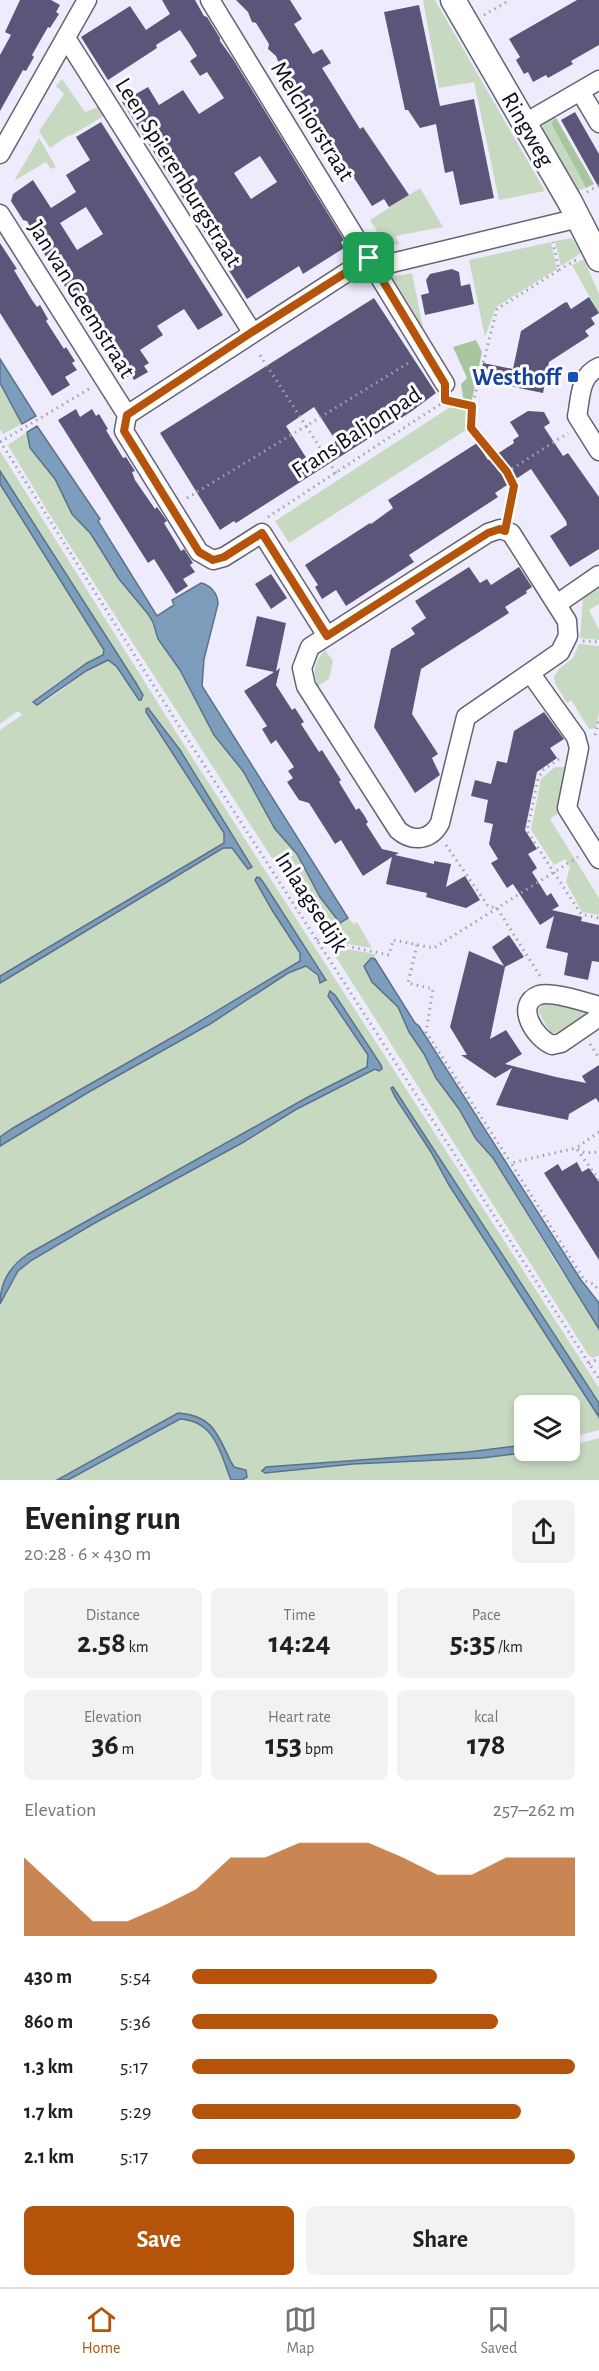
<!DOCTYPE html>
<html lang="en">
<head>
<meta charset="utf-8">
<style>
  body { margin:0; font-family:"Alegreya Sans",sans-serif; background:#f2f2f2; color:#202124; height:100vh; display:flex; flex-direction:column; font-size:22px; white-space:nowrap }
  * { box-sizing:border-box; margin:0 }
  p { font-size:20px; color:#757577 }
  .icon { flex:none; width:33px; height:33px; fill:none; stroke:currentColor; stroke-width:2; stroke-linecap:round; stroke-linejoin:round }
  .map { position:relative; height:1480px; overflow:hidden }
  .side { display:flex; flex-direction:column; background:#fff; flex:1 }
  .side>* { flex:none }
  .buttons { position:absolute; left:514px; top:1395px; display:grid; gap:12px }
  .buttons a { display:grid; place-items:center; width:66px; height:66px; border-radius:9px; background:#fff; box-shadow:0 3px 9px #0003; font-size:30px }
  .pin { position:absolute; display:grid; place-items:center; width:51px; height:51px; color:#fff; margin:-26px; border-radius:12px; box-shadow:0 3px 9px #0006 }
  .round { display:grid; place-items:center; flex:none; width:63px; height:63px; border-radius:9px; background:#f2f2f2 }
  .summary { display:flex; align-items:center; justify-content:space-between; height:102px; padding:0 24px }
  h1 { font-size:33px; font-weight:700; line-height:45px }
  .figures { display:grid; grid-template-columns:repeat(3,1fr); gap:9px; height:102px; padding:6px 24px }
  .figures div { display:grid; align-content:center; border-radius:9px; background:#f2f2f2; text-align:center }
  .figures b { font-size:30px; font-weight:700 }
  .figures small { font-size:16px; font-weight:400 }
  .figures p { font-size:16px }
  .chart { height:168px; padding:12px 24px }
  .chart p { display:flex; justify-content:space-between }
  .chart svg { width:100%; height:108px; margin-top:6px; fill:#b45309; opacity:.7 }
  .action { display:flex; gap:12px; margin-top:auto; padding:12px 24px }
  .action a { flex:1; height:69px; border-radius:9px; background:#b45309; color:#fff; font-size:24px; font-weight:700; line-height:69px; text-align:center }
  .action a+a { background:#f2f2f2; color:#202124 }
  ul { padding:0 24px; list-style:none; font-size:20px }
  li { display:grid; grid-template-columns:96px 72px 1fr; align-items:center; height:45px }
  li i { height:15px; border-radius:8px; background:#b45309 }
  .tab-bar { display:flex; justify-content:space-around; align-items:center; height:84px; border-top:2px solid #e0e0e0; background:#fff; font-size:16px; color:#757577 }
  .tab-bar a { display:grid; justify-items:center; gap:3px }
  .tab-bar .selected { color:#b45309 }
  .map>svg:first-child { display:block }
  .green { fill:#c7dac1 }
  .forest { fill:#a8c5a0 }
  .water { fill:#7d9dbd; stroke:#5b728a; stroke-width:1.5 }
  .building { fill:#5c557a; fill-rule:evenodd }
  .lines { fill:none; stroke-linecap:round; stroke-linejoin:round }
  .minor-casing { stroke:#656373; stroke-width:21 }
  .tertiary-casing { stroke:#656373; stroke-width:27 }
  .path { stroke:#a3a1ae; stroke-width:3; stroke-dasharray:1.5 4.5; stroke-linecap:butt }
  .minor { stroke:#fff; stroke-width:18 }
  .tertiary { stroke:#fff; stroke-width:24 }
  .route-casing { stroke:#fff; stroke-width:12 }
  .route { stroke:#b45309; stroke-width:8 }
  .transit-dot { fill:#1a4fb4; stroke:#fcfbff; stroke-width:2 }
  .labels { text-anchor:middle; stroke-width:6; stroke-linejoin:round; paint-order:stroke }
  .street-label { font-size:24px; fill:#0d0c12; stroke:#fcfbff }
  .transit-label { font-size:24px; font-weight:bold; fill:#164399; stroke:#fcfbff; text-anchor:end }
</style>
</head>
<body>
<div class="map">
<svg width="599" height="1480" viewBox="0 0 599 1480">
  <rect width="100%" height="100%" fill="#eeecfc"/>
  <path class="green" d="M423 0H435L545 191 499 200 474 82 439 88Z
    M62 79 85 112 98 107 104 116 70 136 69 135 50 148 39 131 64 94 56 86Z
    M550 118H556L551 123 586 188 577 191 542 133 543 124Z
    M39 138 56 167 51 169 46 162 14 181Z
    M420 188 443 227 395 236 399 244 386 246 370 220Z
    M572 238 581 253 561 266 555 241Z
    M551 242 557 269 496 307 485 337 469 260Z
    M584 259 599 294V314L572 265Z
    M412 273 423 328 392 277Z
    M0 383 22 424 3 434 0 429Z
    M455 404 471 408 469 428 289 543 275 521Z
    M27 432 30 448 55 479 72 514 91 534 106 559 148 614 153 622 158 639 180 670 214 735 243 771 275 829 296 853 320 897 340 922 348 918 354 924 357 922 372 948 325 940 323 937 48 512 8 445Z
    M0 451 181 740 599 1388V1403L393 1087 391 1088 395 1097 431 1152 449 1185 599 1417V1430L570 1438V1406H525V1445L468 1452 266 1467 262 1473 353 1464 482 1458 539 1451 570 1450V1446L599 1438V1480H242L247 1477 245 1469 234 1467 231 1462C217 1433 218 1425 186 1414L125 1441 57 1480H0V1304L18 1271 24 1265 91 1225 242 1143 295 1110 375 1069H382L381 1065 335 995 328 993V996L368 1055 367 1067 308 1097 28 1254C13 1265 7 1276 0 1292V1146L87 1093 210 1024 288 973 306 966 318 975 319 981 326 978 265 885 255 879 272 910 300 953V961L0 1137V983L223 848H232L250 869 252 865 165 728 150 709 146 708 145 710 155 727 224 833V843L0 976V730L22 715 18 711 0 724V484L104 650 103 655C78 668 54 684 33 702L35 705C57 700 82 667 108 660L117 667 139 700 143 699V695L0 471Z
    M599 584V604L589 610 599 630V640L580 638 583 596Z
    M579 644 599 646V713L596 728 589 729 571 700 567 703 555 683 554 677 559 669 573 658Z
    M325 650 333 661 329 679 318 686C312 670 314 663 325 650Z
    M555 767H569L557 814 550 819 599 898V915L582 912 566 882 570 865 565 859 554 865 531 830 541 779Z
    M329 946 375 954V959L371 958 364 966 372 982 398 1007 409 1032 424 1054 436 1078 459 1109 476 1139 493 1158 558 1266 583 1301 599 1329V1355L593 1358 589 1356Z
    M551 1001 597 1012 560 1036 551 1034 538 1011 543 1003Z
    M180 1419C215 1421 220 1452 231 1480H68Z"/>
  <path class="forest" d="M556 118 594 184 586 188 551 123Z
    M476 340 482 352 471 404 464 403 461 384 467 378 453 347Z"/>
  <path class="water" d="M0 359 36 416 22 424 0 383Z
    M37 426 100 519 98 521 157 616 174 605 172 600 201 583C210 585 218 593 218 604L204 659 202 686 348 918 340 923 320 897 297 854 275 829 243 771 214 735 180 670 158 639 153 622 148 614 119 579 91 534 72 514 55 479 30 448 27 432Z
    M0 471 136 683 143 695 141 700H139L117 667 108 660 86 671 37 705 33 702 87 663 103 655 104 650 0 484Z
    M148 708 180 750 252 867 248 869 232 848H223L0 983V976L7 972 224 843V833L146 712V709Z
    M257 877 260 878 265 885 326 980 320 983 318 975 306 966 288 973 210 1024 87 1093 0 1146V1137L13 1128 185 1030 300 961V953L272 910 255 880Z
    M371 958 375 959 415 1023 419 1026 581 1280 599 1303V1329L493 1158 476 1139 459 1109 436 1078 424 1054 409 1032 398 1007 372 982 364 966Z
    M330 991 335 995 381 1065 382 1069 379 1071 375 1069 295 1110 242 1143 93 1224 32 1260 18 1271 0 1304C0 1283 10 1266 28 1254L308 1097 367 1067 368 1055 328 996Z
    M393 1087 599 1403V1417L449 1185 431 1152 395 1097 391 1088Z
    M178 1413C213 1415 218 1435 231 1462L234 1467 246 1470 247 1477 242 1480H231C220 1452 215 1421 180 1419L68 1480H57Z
    M525 1445V1450L539 1451 482 1458 353 1464 265 1473 262 1471 266 1467 468 1452Z"/>
  <path class="building" d="M20 0H51L60 5 56 12 59 14 50 28 48 27 32 55 34 57 26 71 23 70 0 111V55L11 35 5 32Z
    M162 0H195L204 16 207 17 220 38V41L233 59 344 240 341 242 344 248 303 274 299 266 247 299 122 102 148 87 159 105 183 90 199 114 224 98 207 72 200 76 190 61 197 56 189 43 180 30 156 45 157 48 108 80 81 37 130 6 146 30 170 14ZM260 156 277 182 251 199 234 173Z
    M236 0H290L302 19 294 24 313 54 322 49 331 63 322 68 360 129 363 127 409 195 389 207 384 199 372 206 312 112 307 111 305 101 296 93 298 88 284 67 280 66 276 56 268 49 269 44 256 23 252 22 248 12Z
    M577 0H599V45L571 61 573 64 548 78 546 75 533 82 528 72 524 74 516 60 520 57 509 39Z
    M419 5 440 106 474 99 494 198 460 205 453 171 445 173 436 124 420 128 408 110H405L384 12Z
    M575 112 599 154V188L561 120Z
    M101 122 223 315 198 330 184 309 157 326 163 335 140 350 149 363 144 366 148 372 134 380 131 375 125 378 106 347H103L91 327 88 316 73 299 74 293 68 290 64 285 65 282 53 263 50 262 46 257 27 221 23 220 11 201 13 194 33 180 51 208 76 192 66 175 90 160 76 137ZM86 207 103 234 77 250 60 223Z
    M0 243 17 269 14 270 32 300 37 307 40 305 48 319 46 321 64 349 66 347 75 361 72 363 77 370 65 377 70 385 52 396 0 313Z
    M452 269 459 272 461 286 470 284 474 304 425 315 421 295 429 293 426 280 430 274Z
    M589 297 599 313 591 318 595 324 585 331 589 336 549 362 543 393 480 380 483 363 513 369 521 331 564 303 567 302 571 309Z
    M374 298 436 393 412 411 236 523 234 521 220 530 160 433ZM314 407 336 441 307 459 286 426Z
    M76 409 80 417 92 409 96 416 99 414 108 429 106 430 123 458 126 457 135 471 132 472 135 480 155 509 157 507 167 521 164 523 181 551 184 549 193 563 190 565 195 572 183 579 188 586 176 594 154 559 148 563 58 420Z
    M528 411 544 412 550 423 544 427 563 456 568 453 599 497V549L570 567 550 536 567 525 566 521 531 469 495 493 498 497 409 555 414 562 346 606 336 590 322 599 315 587 318 585 305 565 370 523 371 524 393 508 388 500 477 443 488 460 514 443 513 440 519 436 510 422Z
    M469 567 480 583 487 579 491 585 519 567 532 587 526 591 527 593 505 607 509 613 421 669 412 714 438 754 432 758 440 775 415 793 374 727 391 649 415 634 411 628 426 618 415 601Z
    M271 574 287 598 271 609 255 584Z
    M257 616 286 623 276 671 280 668 276 685 292 710 295 708 304 722 301 724 319 752 322 750 341 780 339 782 356 810 359 808 364 815 368 822 366 824 382 849 399 853 395 855 417 860 434 864V861L451 864 446 887 465 876 480 900 466 908 426 897 427 893 386 884 392 857 363 876 341 840 335 844 309 803 299 800 287 782 293 778 288 771 294 767 276 740 271 744 262 729 267 726 244 691 274 672 246 666Z
    M544 712 564 739 550 748 557 758 537 772 525 830 537 849 528 854 537 868 532 872 547 896 551 893 559 906 552 910 582 917 581 921 599 925V962L592 961 588 980 564 975 568 953 546 948 554 916 540 925 513 884 507 888 491 863 498 859 489 844 493 824 484 822 488 800 471 796 475 780 491 784 497 761 507 763 514 731Z
    M509 935 524 957 505 967 490 1039 506 1030 522 1054 505 1064 556 1077 586 1083 582 1076 599 1065V1103L596 1098 569 1114 568 1120 496 1105 512 1068 495 1078 461 1055H467L450 1027 469 951 504 966 492 947Z
    M577 1162 582 1172 589 1168 599 1182V1260L544 1173 558 1164 562 1171Z"/>
  <g class="lines">
    <defs>
      <path id="minor" d="M210 0 445 384
        M66 38 252 332
        M580 91 599 123
        M525 123 599 80
        M0 154 87 0
        M0 214 127 415 124 431 199 552 213 560 224 557 262 533 327 636
        M375 267 579 218
        M599 367C579 376 581 397 577 416L599 451
        M127 415 369 258
        M500 529 511 533 567 621 568 636 560 652 466 717 440 823C431 840 413 843 398 830L306 686 302 668 310 647 488 533Z
        M557 604 599 575
        M531 674 576 737 579 748 567 808 599 859
        M599 1006C585 1002 552 991 539 995 513 1005 536 1039 552 1045L561 1043 599 1017"/>
      <path id="tertiary" d="M453 0 570 202 599 259"/>
    </defs>
    <use href="#minor" class="minor-casing"/>
    <use href="#tertiary" class="tertiary-casing"/>
    <path class="path" d="M484 15 510 0
      M587 192 599 185
      M559 270 576 260
      M450 402 472 406
      M0 441 181 729 599 1379
      M0 442 89 389
      M507 472 568 433
      M336 473 306 426 410 362
      M187 498 306 426 258 352
      M508 514 514 486 507 472 471 427 472 406 497 309 559 270 553 242
      M268 517 445 401
      M583 641 599 642
      M595 735 599 720
      M559 759 543 770 538 779 527 831 581 914 599 918
      M446 845 488 906 497 908 540 976
      M317 940 389 955 393 940 434 948 578 857
      M417 945 408 983 433 989 426 1032 511 1163
      M590 1044 599 1058
      M599 1132 576 1148 585 1153 599 1152
      M599 1180 576 1148 511 1163 585 1281 594 1284 599 1291
      M589 1364 599 1358"/>
    <use href="#minor" class="minor"/>
    <use href="#tertiary" class="tertiary"/>
  </g>
  <g class="lines">
    <defs>
      <path id="route" d="M369 258 445 384V400L472 406 471 428 507 472 514 486 505 531 500 529 488 533 327 636 262 533 224 557 213 560 199 552 124 431 127 415 252 332Z"/>
    </defs>
    <use href="#route" class="route-casing"/>
    <use href="#route" class="route"/>
  </g>
  <rect class="transit-dot" x="567" y="371" width="12" height="12" rx="3"/>
  <g class="labels">
    <g class="street-label">
      <text transform="translate(313 121) rotate(58)" y="8">Melchiorstraat</text>
      <text transform="translate(528 129) rotate(60)" y="8">Ringweg</text>
      <text transform="translate(179 172) rotate(58)" y="8">Leen Spierenburgstraat</text>
      <text transform="translate(82 299) rotate(58)" y="8">Jan van Geemstraat</text>
      <text transform="translate(356 432) rotate(-33)" y="8">Frans Baljonpad</text>
      <text transform="translate(312 902) rotate(57)" y="8">Inlaagsedijk</text>
    </g>
    <g class="transit-label">
      <text x="561" y="385">Westhoff</text>
    </g>
  </g>
</svg>
<div class="buttons">
<a><svg class="icon" aria-label="layers" viewBox="0 0 24 24"><path d="M12 4l9 5-9 5-9-5zM3 14l9 5 9-5"/></svg></a>
</div>
<div class="pin" style="left:369px;top:258px;background:#1e9e55"><svg class="icon" aria-label="arrive" viewBox="0 0 24 24"><path d="M6 21V4h12l-3 4 3 4H6"/></svg></div>
</div>
<section class="side">
<div class="summary"><div><h1>Evening run</h1><p>20:28 · 6 × 430 m</p></div><a class="round"><svg class="icon" aria-label="share" viewBox="0 0 24 24"><path d="M12 15V3M7 8l5-5 5 5M5 13v7h14v-7"/></svg></a></div>
<div class="figures">
<div><p>Distance</p><b>2.58<small> km</small></b></div>
<div><p>Time</p><b>14:24</b></div>
<div><p>Pace</p><b>5:35<small> /km</small></b></div>
</div>
<div class="figures">
<div><p>Elevation</p><b>36<small> m</small></b></div>
<div><p>Heart rate</p><b>153<small> bpm</small></b></div>
<div><p>kcal</p><b>178</b></div>
</div>
<div class="chart"><p><span>Elevation</span>257–262 m</p>
<svg viewBox="0 0 160 44" preserveAspectRatio="none"><path d="M0 44V12L10 25L20 38L30 38L40 32L50 25L60 12L70 12L80 6L90 6L100 6L110 12L120 19L130 19L140 12L150 12L160 12V44z"/></svg>
</div>
<ul>
<li><b>430 m</b>5:54<i style="width:64%"></i></li>
<li><b>860 m</b>5:36<i style="width:80%"></i></li>
<li><b>1.3 km</b>5:17<i style="width:100%"></i></li>
<li><b>1.7 km</b>5:29<i style="width:86%"></i></li>
<li><b>2.1 km</b>5:17<i style="width:100%"></i></li>
</ul>
<div class="action"><a>Save</a><a>Share</a></div>
</section>
<nav class="tab-bar">
<a class="selected"><svg class="icon" aria-label="home" viewBox="0 0 24 24"><path d="M3 11l9-7 9 7M6 9v11h12V9"/></svg>Home</a>
<a><svg class="icon" aria-label="map" viewBox="0 0 24 24"><path d="M3 6l6-2 6 2 6-2v14l-6 2-6-2-6 2zM9 4v14M15 6v14"/></svg>Map</a>
<a><svg class="icon" aria-label="saved" viewBox="0 0 24 24"><path d="M7 4h10v16l-5-4-5 4z"/></svg>Saved</a>
</nav>
</body>
</html>
